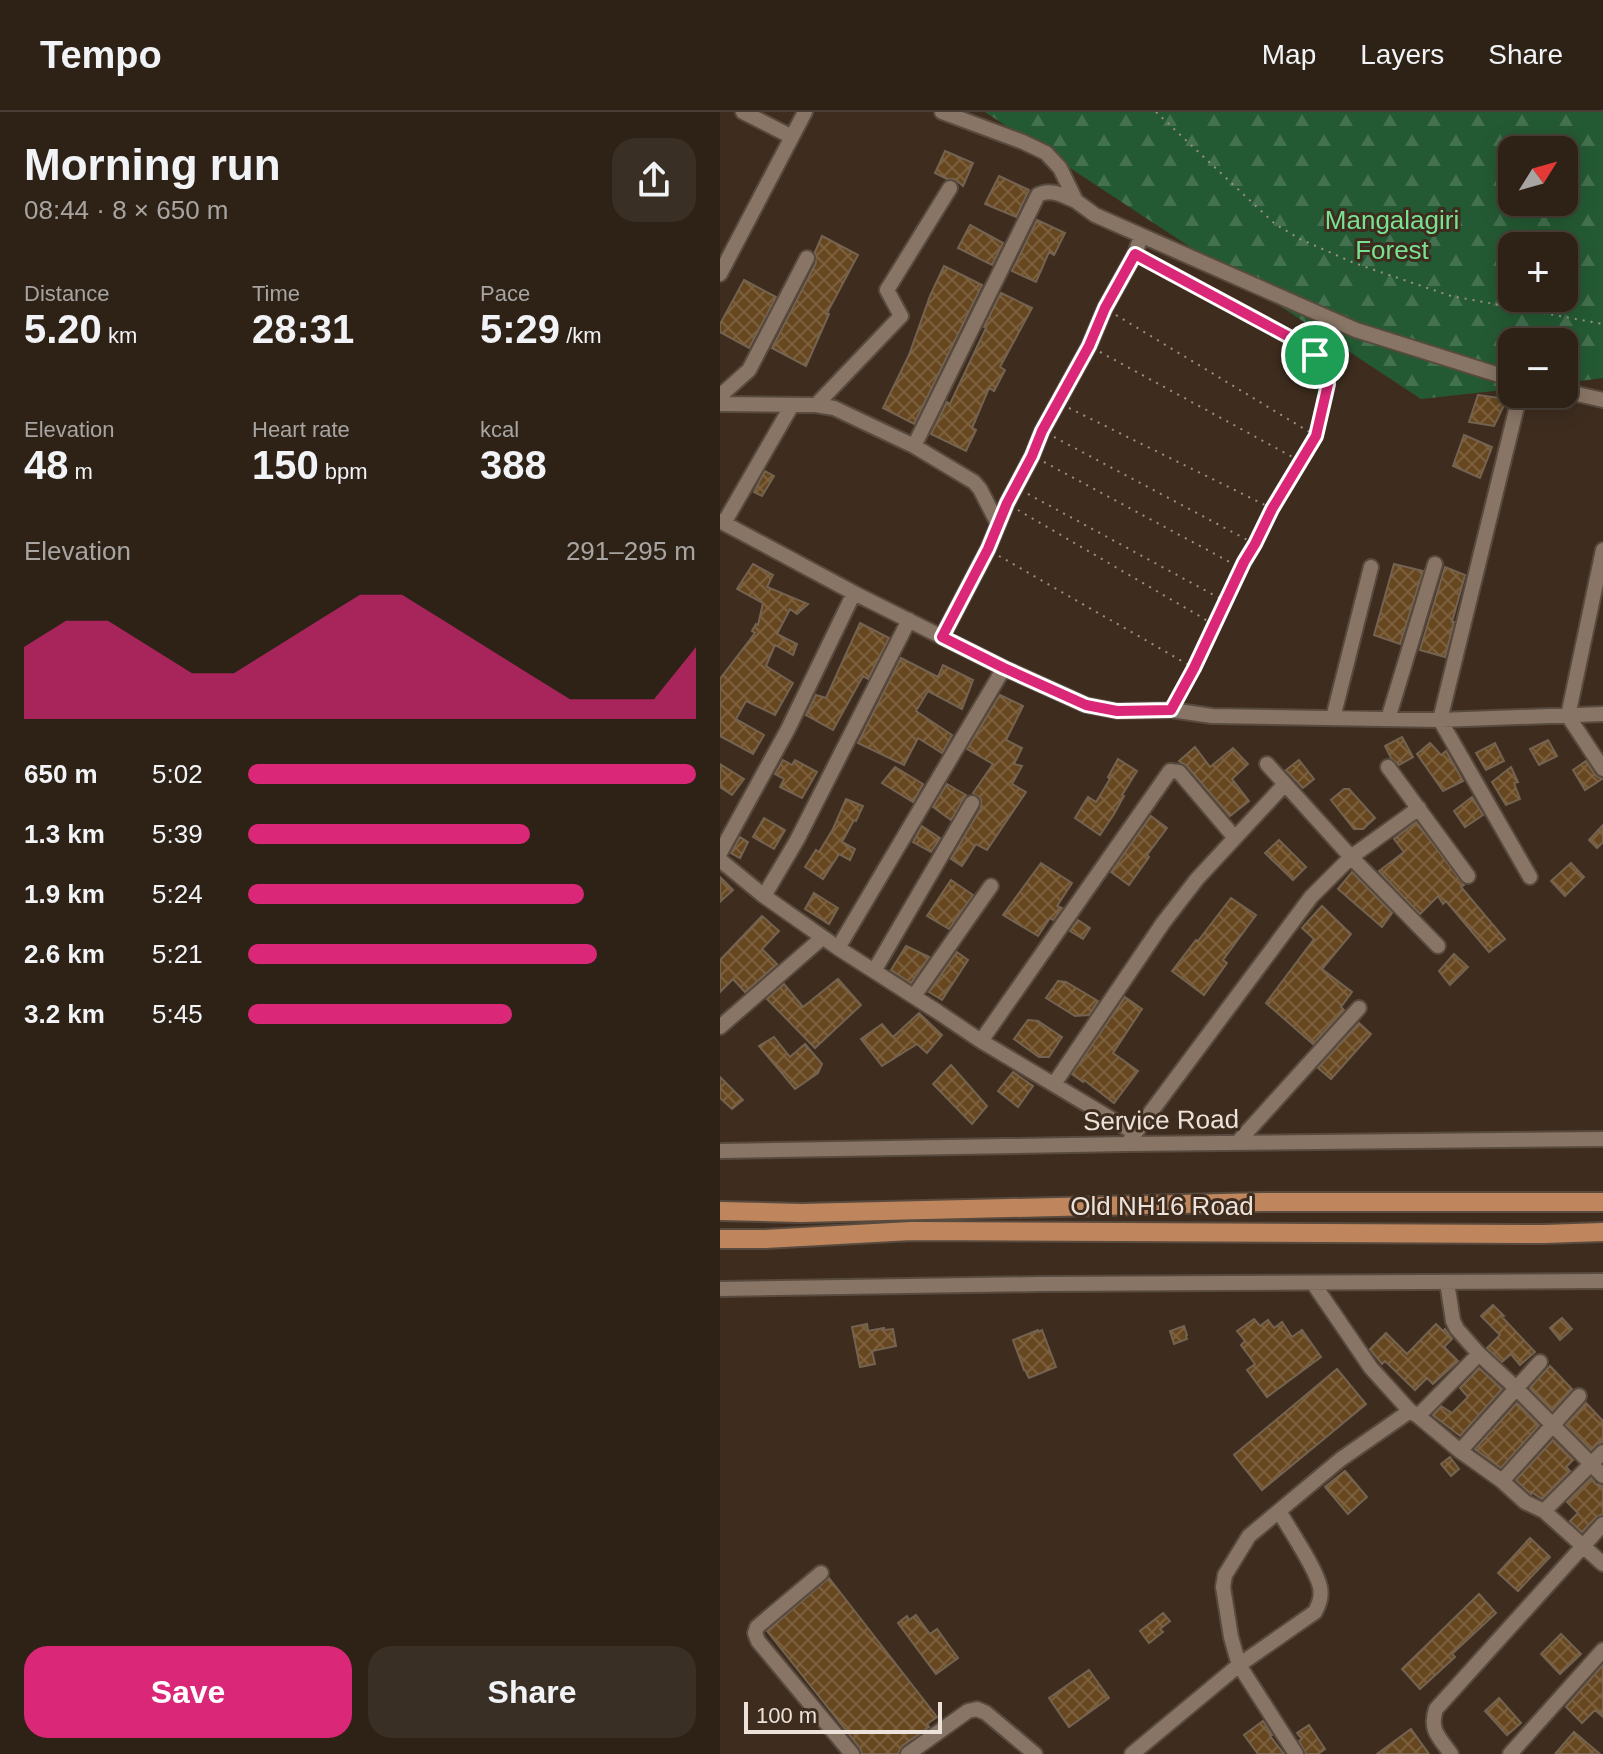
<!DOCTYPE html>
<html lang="en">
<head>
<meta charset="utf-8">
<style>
  body { margin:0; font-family:Helvetica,sans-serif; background:#3a2f24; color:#f1f3f6; height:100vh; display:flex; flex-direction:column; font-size:30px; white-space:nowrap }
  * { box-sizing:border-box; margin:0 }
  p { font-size:26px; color:#a7a4a1 }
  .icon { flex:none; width:44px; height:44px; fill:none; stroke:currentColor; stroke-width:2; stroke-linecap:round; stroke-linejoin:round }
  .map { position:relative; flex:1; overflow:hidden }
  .sheet { display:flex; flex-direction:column; background:#2e2217; width:720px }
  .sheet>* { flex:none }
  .needle { width:52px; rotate:53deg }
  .fabs { position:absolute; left:778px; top:24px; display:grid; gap:16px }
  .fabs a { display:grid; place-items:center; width:80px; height:80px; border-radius:16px; background:#2e2217; box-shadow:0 4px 20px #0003,0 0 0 2px #493f36; font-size:40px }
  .scale { position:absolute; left:24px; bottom:20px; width:198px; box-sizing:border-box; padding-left:8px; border:4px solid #ede2d9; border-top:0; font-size:22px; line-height:28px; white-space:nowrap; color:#ede2d9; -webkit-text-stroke:6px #3e2d1f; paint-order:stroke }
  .pin { position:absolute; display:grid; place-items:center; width:68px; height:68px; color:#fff; margin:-34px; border:4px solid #fff; border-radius:50%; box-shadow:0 2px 8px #0007 }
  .round { display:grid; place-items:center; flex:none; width:84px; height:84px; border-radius:24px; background:#3a2f24 }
  .head { display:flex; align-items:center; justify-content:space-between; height:136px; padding:0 24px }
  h1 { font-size:44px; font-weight:800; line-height:60px }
  .stats { display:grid; grid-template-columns:repeat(3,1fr); gap:12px; height:136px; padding:8px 24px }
  .stats div { display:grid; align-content:center }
  .stats b { font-size:40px; font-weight:800 }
  .stats small { font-size:22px; font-weight:400 }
  .stats p { font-size:22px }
  .chart { height:224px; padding:16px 24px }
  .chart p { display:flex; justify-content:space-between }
  .chart svg { width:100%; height:144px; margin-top:8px; fill:#db2777; opacity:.7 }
  .button { display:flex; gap:16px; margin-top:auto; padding:16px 24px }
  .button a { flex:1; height:92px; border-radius:24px; background:#db2777; color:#fff; font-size:32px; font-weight:800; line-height:92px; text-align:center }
  .button a+a { background:#3a2f24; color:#f1f3f6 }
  ul { padding:0 24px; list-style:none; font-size:26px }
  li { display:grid; grid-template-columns:128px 96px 1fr; align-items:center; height:60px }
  li i { height:20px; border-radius:10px; background:#db2777 }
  header { display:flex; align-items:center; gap:48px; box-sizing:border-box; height:112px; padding:0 40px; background:#2e2217; border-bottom:2px solid #493f36 }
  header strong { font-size:38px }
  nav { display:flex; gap:44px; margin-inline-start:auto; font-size:28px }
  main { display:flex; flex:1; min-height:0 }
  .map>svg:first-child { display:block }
  .forest { fill:url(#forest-firs); fill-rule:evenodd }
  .building { fill:url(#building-cross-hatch); stroke:#746351; stroke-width:2 }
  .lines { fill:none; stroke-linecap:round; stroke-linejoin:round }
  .minor-casing { stroke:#584a3e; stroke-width:18 }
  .major-casing { stroke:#584a3e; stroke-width:22 }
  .path { stroke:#9c8f83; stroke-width:2; stroke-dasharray:2 6; stroke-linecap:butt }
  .minor { stroke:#887565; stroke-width:14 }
  .major { stroke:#bf865d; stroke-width:18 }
  .route-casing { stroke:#fff; stroke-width:16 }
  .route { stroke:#db2777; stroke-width:10 }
  .labels { text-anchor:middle; stroke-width:6; stroke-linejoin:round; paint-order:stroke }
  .park-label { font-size:26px; fill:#78e192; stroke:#3e2d1f }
  .street-label { font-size:26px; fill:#ede2d9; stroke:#3e2d1f }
</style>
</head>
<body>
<header>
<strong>Tempo</strong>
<nav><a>Map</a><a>Layers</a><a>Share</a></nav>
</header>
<main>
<section class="sheet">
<div class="head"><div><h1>Morning run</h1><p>08:44 · 8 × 650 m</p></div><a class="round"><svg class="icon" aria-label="share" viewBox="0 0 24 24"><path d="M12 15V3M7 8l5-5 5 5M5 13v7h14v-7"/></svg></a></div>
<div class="stats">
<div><p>Distance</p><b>5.20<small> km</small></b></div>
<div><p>Time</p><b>28:31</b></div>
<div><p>Pace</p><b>5:29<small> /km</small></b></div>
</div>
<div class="stats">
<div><p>Elevation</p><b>48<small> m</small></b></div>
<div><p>Heart rate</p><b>150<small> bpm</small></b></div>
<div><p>kcal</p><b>388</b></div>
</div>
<div class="chart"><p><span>Elevation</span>291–295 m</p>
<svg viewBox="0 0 160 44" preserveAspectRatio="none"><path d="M0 44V22L10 14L20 14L30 22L40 30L50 30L60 22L70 14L80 6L90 6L100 14L110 22L120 30L130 38L140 38L150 38L160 22V44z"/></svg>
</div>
<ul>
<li><b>650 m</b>5:02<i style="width:100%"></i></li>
<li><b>1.3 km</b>5:39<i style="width:63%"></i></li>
<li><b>1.9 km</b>5:24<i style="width:75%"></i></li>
<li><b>2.6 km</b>5:21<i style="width:78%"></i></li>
<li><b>3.2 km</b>5:45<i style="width:59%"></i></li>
</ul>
<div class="button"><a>Save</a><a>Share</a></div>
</section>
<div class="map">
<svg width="883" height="1642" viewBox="0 0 883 1642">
  <defs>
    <pattern id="forest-firs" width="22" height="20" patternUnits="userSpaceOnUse" patternTransform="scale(2)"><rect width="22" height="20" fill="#245a33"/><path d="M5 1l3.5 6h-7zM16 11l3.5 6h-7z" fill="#447150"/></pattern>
    <pattern id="building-cross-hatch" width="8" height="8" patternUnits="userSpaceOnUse" patternTransform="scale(2)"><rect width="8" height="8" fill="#67471f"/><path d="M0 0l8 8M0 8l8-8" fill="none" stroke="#7d613f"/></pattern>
  </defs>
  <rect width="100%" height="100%" fill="#3e2d1f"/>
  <path class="forest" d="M265 0H883V266L844 271V230H792V277L701 287ZM792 38H844V90H792ZM792 134H844V186H792Z"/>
  <path class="building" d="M225 39 253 51 243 74 235 67H227L215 61Z
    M279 64 309 78 296 105 265 92Z
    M317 108 345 121 334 143 329 140 316 170 292 159Z
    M250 113 283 131 272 153 238 136Z
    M102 124 138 143 107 201 109 202 86 254 52 236 96 151 95 140Z
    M224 154 262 173 194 312 163 296 189 243 210 184Z
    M24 168 56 185 29 236 0 220V212Z
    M281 181 312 196 280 255 285 258 274 279 269 276 252 316 256 318 246 339 211 322 227 290 230 292 266 216 264 215Z
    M758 283 787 287 774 314 749 310Z
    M744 323 772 335 760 366 733 354Z
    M45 359 54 364 42 384 34 380Z
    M33 452 53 463 47 475 88 492 77 502 70 497 57 522 77 532 73 543 55 533 46 554 73 571 55 603 26 589 16 607 44 623 33 642 0 624V567L35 521 32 519 36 512 38 513 43 491 17 477Z
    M674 452 703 459 680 532 654 523Z
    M725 455 745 463 732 510H734L725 545 700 538Z
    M140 511 169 526 148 567 143 564 113 618 86 603 96 583 106 586Z
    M181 546 218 565 223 553 253 568 242 597 208 579 196 599 232 623 222 641 198 626 184 653 138 631Z
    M280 583 303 594 286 628 302 636 294 652 302 654 292 672 306 680 267 738 256 732 242 754 231 747 261 696V687L253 681 273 652 247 637Z
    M682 625 693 645 679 653 671 646 665 634Z
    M828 628 837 644 819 653 810 637Z
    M710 631 721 643 726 639 743 669 723 679 697 642Z
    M775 631 784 649 766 658 756 641Z
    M475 635 490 655 513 636 528 652 512 667 529 689 510 704 467 654 459 649Z
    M398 647 417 659 402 683 404 684 394 702 380 723 355 706 368 685 376 690 390 667 388 665Z
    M63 648 72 653 75 648 97 660 82 686 60 675 64 667 55 662Z
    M579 648 594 667 583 676 566 658Z
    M866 649 875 663 882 667 865 678 853 658Z
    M0 652 24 667 12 683 0 675Z
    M175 655 203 672 193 690 162 671Z
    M791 655 798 670 794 671 800 687 786 693 772 670Z
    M227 672 246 683 231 708 213 695Z
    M624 677H629L655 706 643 717H634L611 688Z
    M752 685 763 703 745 715 734 699Z
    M126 687 143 694 136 709 134 708 122 730 135 737 130 748 119 742 103 767 85 755 96 738 99 740 113 717Z
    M431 704 447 716 427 743 429 745 409 773 391 760Z
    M44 706 65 718 54 737 33 725Z
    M696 710 744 773 741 775 785 827 769 840 726 789 723 792 718 784 700 802 659 759 684 740 674 727Z
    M883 713V730L877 736 869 728Z
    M202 714 220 726 211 740 193 730Z
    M20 725 28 730 20 746 11 741Z
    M559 728 586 755 573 768 545 741Z
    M321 751 352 771 337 794 342 796 333 808 330 806 318 824 283 803Z
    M851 751 864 765 845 784 831 769Z
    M632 760 672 801 662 815 618 777Z
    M0 765 13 778 0 790Z
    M231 768 253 783 229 817 207 804Z
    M94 781 118 796 109 812 85 797Z
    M511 786 536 803 503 848 507 851 484 883 452 859 476 828 478 829Z
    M602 794 631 822 602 857 632 880 621 895 624 898 593 932 546 891 594 827 582 816Z
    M42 804 59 819 42 837 57 852 25 880 13 867 0 880V848Z
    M358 808 370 816 363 827 350 819Z
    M186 834 209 845 191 871 171 858Z
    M237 840 248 848 222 888 209 880Z
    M734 842 748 855 730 873 719 859Z
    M118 867 141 893 95 936 47 887 64 872 83 895Z
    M338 869 346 870 378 889 369 903 355 904 326 886Z
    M405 885 422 897 393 941 418 959 394 991 364 968 363 970 352 962Z
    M199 901 222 923 207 941 197 932 162 954 141 927 162 912 173 925Z
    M308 908 318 909 342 925 329 945H319L294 927Z
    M639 911 651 922 611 967 598 956Z
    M54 925 70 945 85 932 102 952 98 961 75 977 39 934Z
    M231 953 267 994 252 1012 213 972Z
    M293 960 313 974 298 995 278 979Z
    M0 965 23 988 12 997 0 986Z
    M773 1193 784 1204 782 1205 815 1240 800 1253 791 1242 782 1250 767 1236 780 1223 761 1204Z
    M842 1206 852 1217 840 1228 830 1216Z
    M534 1207 540 1214 548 1208 554 1216 562 1210 572 1225 582 1218 601 1245 547 1285 527 1258 535 1252 521 1233 525 1229 517 1219Z
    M147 1212 148 1219 164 1216V1218L173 1217 176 1234 152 1239 155 1252 140 1255 132 1215Z
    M716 1212 723 1219 725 1217 732 1227 724 1235 738 1249 713 1272 707 1266 695 1278 665 1249 662 1252 650 1237 666 1221 687 1242Z
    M464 1214 467 1223 466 1224 467 1227 454 1232 450 1219Z
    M318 1218 319 1220 322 1218 336 1255 309 1266 305 1258H304L293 1228Z
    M830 1254 852 1277 832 1299 810 1276Z
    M759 1256 782 1277 740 1324 713 1303 721 1294 732 1301 748 1285 740 1276Z
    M617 1257 646 1292 542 1378 514 1343Z
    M797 1291 819 1313 781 1356 755 1337Z
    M866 1291 883 1309V1330L877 1332 871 1338 846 1313Z
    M833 1328 853 1348 846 1355 850 1359 822 1387 811 1380V1382L796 1368Z
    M730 1345 739 1357 731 1364 721 1352Z
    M625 1359 647 1385 628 1402 605 1375Z
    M871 1366 876 1372 883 1374V1402L876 1405 862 1420 850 1409 858 1401 847 1390Z
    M810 1426 830 1445 798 1479 778 1461Z
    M109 1466 217 1605 207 1612 209 1615 182 1634 178 1642H142L140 1636 47 1519Z
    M759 1482 776 1501 732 1542 735 1545 700 1577 682 1557Z
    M443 1501 450 1509 440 1517 443 1520 429 1531 420 1519Z
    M196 1503 210 1522 217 1517 238 1546 216 1562 178 1511 187 1504 189 1508Z
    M841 1522 861 1542 840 1562 821 1542Z
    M883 1553V1605L875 1598 862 1611 846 1595Z
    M369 1558 389 1586 349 1615 329 1586Z
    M779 1586 801 1611 787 1623 765 1599Z
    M543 1609 552 1623 550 1624 564 1642H538L524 1623Z
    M589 1613 605 1637 598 1642H586L579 1629 582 1627 577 1621Z
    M691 1617 709 1642H657Z
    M854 1620 880 1642H835Z"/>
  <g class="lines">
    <defs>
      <path id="minor" d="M23 0 72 25
        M222 0 303 30 326 41 340 56 356 89 375 103 636 218 792 267
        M0 162 85 0
        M844 279 883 288
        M800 282 720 608 810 765
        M0 284 29 258 87 146
        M0 292 96 293 114 296 194 334 254 370 260 377 278 412
        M96 293 181 204 167 178 230 76
        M194 334 318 83C331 76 343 84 356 89
        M0 409 134 481 284 556 366 593 397 599 451 598 492 604 720 608 883 602
        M4 411 72 293
        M883 438 848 604 883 657
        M222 525 268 437 287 391 312 344 322 319 369 234 385 196 415 142 421 124
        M613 606 651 455
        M668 607 715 452
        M547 652 631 745 718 834
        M668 655 748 764
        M0 741 68 617 134 481
        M0 748 44 784 118 836 218 900 261 929 415 1021
        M44 784 77 728 189 508
        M118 836 284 556
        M154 859 252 691
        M194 884 271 774
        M0 915 102 826
        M261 929 450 659 459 660 515 726
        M334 972 443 811 477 767 564 673
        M410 1028 591 785 631 745 699 696
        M517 1031 639 896
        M0 1039 407 1032 883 1027
        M727 1170 733 1209 737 1217 759 1242 796 1276 883 1364
        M593 1171 651 1256 690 1299 698 1304 740 1339 782 1369 805 1390 824 1399 883 1452
        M0 1177 321 1172 883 1169
        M698 1304 759 1242
        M740 1339 820 1250
        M782 1369 859 1284
        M824 1399 883 1340
        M101 1461 37 1515 35 1521 38 1529 132 1642
        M188 1642 248 1599 257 1597 266 1601 315 1642
        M412 1642 519 1553 595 1500C599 1492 602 1485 600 1475 596 1456 569 1417 559 1399
        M576 1642 519 1553 511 1525 503 1475 505 1463 529 1424 621 1347 690 1299
        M731 1642C719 1625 709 1618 716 1597L883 1412
        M790 1642 883 1538"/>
      <path id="major" d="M0 1099 81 1101 544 1090H883
        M0 1127H45L191 1119 824 1122 883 1120"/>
    </defs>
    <use href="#minor" class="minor-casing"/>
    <use href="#major" class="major-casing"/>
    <path class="path" d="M436 0 555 112 580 127 634 151 731 184 883 212
      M426 148 586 234 595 243 608 272 596 324 552 397 535 432 524 450 474 556 459 584
      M396 203 596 324
      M380 240 578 348
      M349 296 551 396
      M334 325 533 431
      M324 350 519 455
      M308 382 503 488
      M298 398 493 512
      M279 444 474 556"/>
    <use href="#minor" class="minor"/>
    <use href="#major" class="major"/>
  </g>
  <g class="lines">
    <defs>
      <path id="route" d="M415 142 586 234 595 243 608 272 596 324 552 397 535 432 524 450 474 556 451 598 397 599 366 593 284 556 222 525 268 437 287 391 312 344 322 319 369 234 385 196Z"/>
    </defs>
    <use href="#route" class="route-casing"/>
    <use href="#route" class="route"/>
  </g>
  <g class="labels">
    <g class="park-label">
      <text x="672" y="117">Mangalagiri<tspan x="672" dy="30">Forest</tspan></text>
    </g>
    <g class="street-label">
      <text transform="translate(441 1008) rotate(-1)" y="9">Service Road</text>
      <text x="442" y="1103">Old NH16 Road</text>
    </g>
  </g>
</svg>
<div class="fabs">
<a><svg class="needle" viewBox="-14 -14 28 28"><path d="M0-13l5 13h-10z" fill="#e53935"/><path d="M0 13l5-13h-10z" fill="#a7a4a1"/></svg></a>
<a>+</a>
<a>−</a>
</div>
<div class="scale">100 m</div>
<div class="pin" style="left:595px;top:243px;background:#1e9e55"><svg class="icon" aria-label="arrive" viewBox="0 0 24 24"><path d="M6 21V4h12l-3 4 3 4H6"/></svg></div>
</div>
</main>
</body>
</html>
